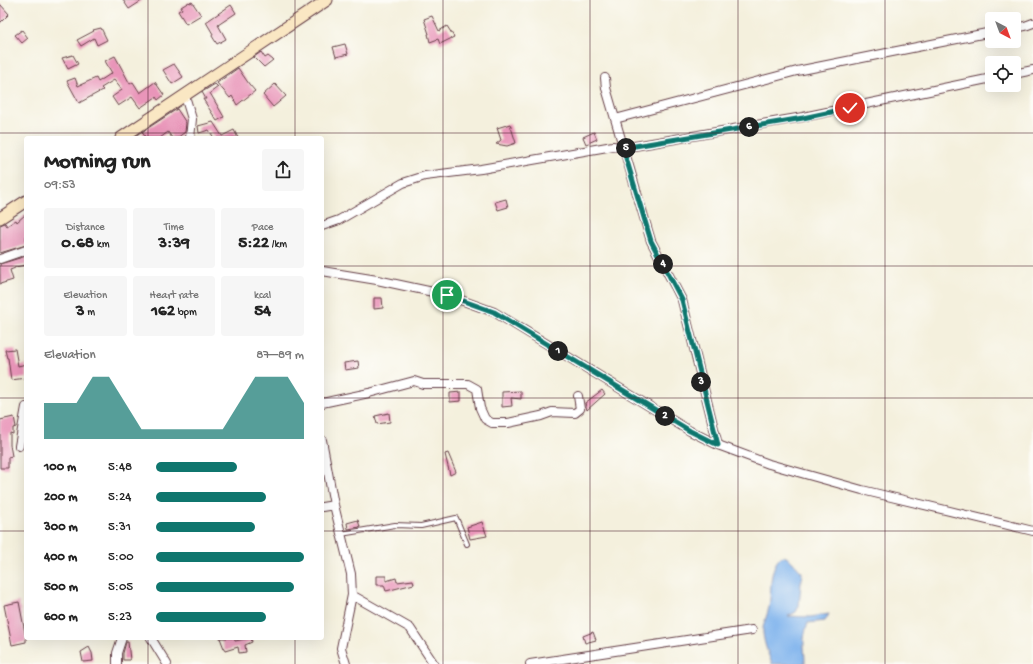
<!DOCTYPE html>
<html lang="en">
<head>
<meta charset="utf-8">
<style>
  body { margin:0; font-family:"Gochi Hand",sans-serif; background:#f6f6f6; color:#222; height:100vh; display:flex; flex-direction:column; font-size:15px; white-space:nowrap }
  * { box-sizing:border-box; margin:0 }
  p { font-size:13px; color:#767676 }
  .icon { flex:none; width:22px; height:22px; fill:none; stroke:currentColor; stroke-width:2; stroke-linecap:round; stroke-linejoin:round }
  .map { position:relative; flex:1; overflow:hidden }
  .drawer { position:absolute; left:24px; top:136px; width:300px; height:504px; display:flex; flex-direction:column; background:#fff; border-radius:4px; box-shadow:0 4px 16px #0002 }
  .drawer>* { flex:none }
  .needle { width:26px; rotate:139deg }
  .fabs { position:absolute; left:985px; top:12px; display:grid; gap:8px }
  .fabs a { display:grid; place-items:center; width:36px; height:36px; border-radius:4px; background:#fff; box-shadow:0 4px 16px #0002; font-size:20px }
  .pin { position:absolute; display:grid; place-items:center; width:34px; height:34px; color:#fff; margin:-17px; border:2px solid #fff; border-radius:50%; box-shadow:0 1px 4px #0007 }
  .km { position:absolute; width:20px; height:20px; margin:-10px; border-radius:50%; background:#222; color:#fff; font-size:11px; line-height:20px; text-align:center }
  .round { display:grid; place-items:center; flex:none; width:42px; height:42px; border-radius:4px; background:#f6f6f6 }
  .headline { display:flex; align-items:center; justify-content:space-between; height:68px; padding:0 20px }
  h1 { font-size:22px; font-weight:700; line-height:30px }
  .stats { display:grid; grid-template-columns:repeat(3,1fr); gap:6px; height:68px; padding:4px 20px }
  .stats div { display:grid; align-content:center; border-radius:4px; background:#f6f6f6; text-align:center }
  .stats b { font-size:17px; font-weight:700 }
  .stats small { font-size:11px; font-weight:400 }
  .stats p { font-size:11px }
  .chart { height:112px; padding:8px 20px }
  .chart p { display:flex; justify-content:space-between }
  .chart svg { width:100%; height:72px; margin-top:4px; fill:#0f766e; opacity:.7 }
  ul { padding:0 20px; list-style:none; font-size:13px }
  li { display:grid; grid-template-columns:64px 48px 1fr; align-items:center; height:30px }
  li i { height:10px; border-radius:5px; background:#0f766e }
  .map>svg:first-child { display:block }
  .water { fill:#80b4ed; stroke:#656a8c }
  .building { fill:#e995b9 }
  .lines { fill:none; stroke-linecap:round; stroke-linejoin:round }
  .lane-casing { stroke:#643e46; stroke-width:6 }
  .street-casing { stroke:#643e46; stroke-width:10 }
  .secondary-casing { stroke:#643e46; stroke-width:13 }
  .lane { stroke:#fff; stroke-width:4 }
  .street { stroke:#fff; stroke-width:8 }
  .secondary { stroke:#fae7c3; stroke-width:11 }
  .route-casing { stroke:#fff; stroke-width:8 }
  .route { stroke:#0f766e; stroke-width:5 }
  .grid { fill:none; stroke:#4a1f2b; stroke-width:1; stroke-opacity:0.55 }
</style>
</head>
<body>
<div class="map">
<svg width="1033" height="664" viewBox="0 0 1033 664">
  <rect width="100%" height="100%" fill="#fdfcf7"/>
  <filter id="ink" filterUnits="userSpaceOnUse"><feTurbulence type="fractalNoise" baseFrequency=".025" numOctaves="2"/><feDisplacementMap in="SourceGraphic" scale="8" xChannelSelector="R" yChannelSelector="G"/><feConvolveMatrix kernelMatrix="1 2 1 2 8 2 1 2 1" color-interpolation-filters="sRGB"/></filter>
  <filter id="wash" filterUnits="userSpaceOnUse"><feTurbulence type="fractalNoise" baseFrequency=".012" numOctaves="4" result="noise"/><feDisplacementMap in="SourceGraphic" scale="16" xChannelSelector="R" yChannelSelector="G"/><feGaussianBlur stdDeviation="0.9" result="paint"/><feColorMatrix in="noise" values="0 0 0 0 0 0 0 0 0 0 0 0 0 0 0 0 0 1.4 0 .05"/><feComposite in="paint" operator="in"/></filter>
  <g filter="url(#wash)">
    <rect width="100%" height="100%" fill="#f4f0dd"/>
    <path class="water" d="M782 556C790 556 796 567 802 572L799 606 796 612 788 616 810 617 829 614 825 621 808 623C801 642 805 646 805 664H772C768 654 762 638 763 628 764 621 768 614 769 607 772 591 768 567 782 556Z"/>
    <g id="blocks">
      <path class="building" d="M123 0H143L129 9Z
        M189 2 190 3 192 2 201 15 186 24 178 11 182 9 181 7Z
        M0 4 9 14 0 23Z
        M231 5 236 13 218 25 226 39 217 44 212 36 213 34 206 22Z
        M432 16 439 31 447 26 454 37 440 44 438 39 430 42 428 34H429L424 19Z
        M101 28 107 40 97 45 94 38 81 46 77 40 94 31 93 30Z
        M22 30 28 38 22 43 15 35Z
        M345 44 348 54 336 57 333 47Z
        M261 52 265 58 268 56 273 60 264 67 254 57Z
        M73 55 78 64 68 69 62 58Z
        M115 56 130 84 133 82 140 93 155 82 164 95 158 100 156 97 140 108 132 97 118 106 112 97 122 90 114 80 101 88 103 90 79 103 67 81 75 78 78 86 96 78 98 82 112 73 105 61Z
        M174 64 183 77 172 84 163 70Z
        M238 68 249 84 255 91 237 105 232 96 230 98 217 83Z
        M215 84 218 87 210 93 224 117 217 121 203 99H206L202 92Z
        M275 84 286 96 273 107 263 95Z
        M177 109 186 123 185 132 177 138H172L168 132 160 138H146L142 132Z
        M213 122 222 136 234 130 238 138H214L209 130 199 133 198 126Z
        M510 124 516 143 507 146 496 144 501 140 497 128Z
        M594 132 597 139 586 144 583 137Z
        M506 199 508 207 498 210 495 202Z
        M26 214V245L0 253V225L5 223 7 226 16 220 17 222Z
        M26 256V265L15 267V268L10 270 13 280 0 284V264Z
        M374 298H382L383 308 374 309Z
        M15 349 18 366 26 364V378L11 380 8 358H7L5 350Z
        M358 361 359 368 345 370 344 363Z
        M602 390 605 394 587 410 585 403Z
        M521 391V399L511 398 512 406 502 407V392Z
        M461 392V401L450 402V393Z
        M389 413 390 422 377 424 375 416Z
        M14 417 16 427 13 428V434L10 433V445L12 456 8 457V468H0V420Z
        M448 453 456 472 450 475 445 454Z
        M358 520 360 527 348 529 347 523Z
        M482 522 487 536 470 539 467 527Z
        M376 576H386V581L396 578 397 582 413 580 414 584 386 591 384 585H376Z
        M19 602 26 638V642L12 645 4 605Z
        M593 632 596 640 585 643 583 636Z
        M220 638H234L235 641 251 638 252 642 245 645 246 652 239 653 238 647 225 651Z
        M126 642H128L130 660H123V653Z
        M89 647 92 653 93 661 83 662 81 652Z"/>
    </g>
  </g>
  <g filter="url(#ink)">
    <use href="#blocks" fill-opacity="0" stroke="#643e46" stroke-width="1"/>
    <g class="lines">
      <defs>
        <path id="lane" d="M341 534 395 525 421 526 456 518 467 544"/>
        <path id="street" d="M1014 28 1025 26 1033 23
          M1014 74 1033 70
          M605 78 606 88 651 241 682 300 718 445
          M185 96 192 119 190 138
          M615 119 797 71 992 32
          M322 226 339 220 403 183 425 176 481 169 613 146 623 148 803 117 992 78
          M0 259 26 250
          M322 271 377 280 447 295 494 312 690 431 718 445 769 464 862 490 1033 531
          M322 403 369 393 414 381 423 384H468L477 389 480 408 485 419 492 423H508L541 416 552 412 575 413 580 409 578 396
          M322 440 334 505 351 574 352 595 341 648 346 664
          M19 446 26 407
          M322 507 334 505
          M352 595 410 628 434 664
          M151 638 167 664
          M117 664V653L122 638
          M530 664 752 630"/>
        <path id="secondary" d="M121 138 327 0
          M0 218 26 201"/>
      </defs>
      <use href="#lane" class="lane-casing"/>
      <use href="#street" class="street-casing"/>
      <use href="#secondary" class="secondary-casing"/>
      <use href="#lane" class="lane"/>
      <use href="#street" class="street"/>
      <use href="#secondary" class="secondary"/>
    </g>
  </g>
  <g class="lines" filter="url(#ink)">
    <defs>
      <path id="route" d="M447 295 494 312 690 431 718 445 682 300 651 241 623 148 803 118 850 108"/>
    </defs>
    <use href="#route" class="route-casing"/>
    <use href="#route" class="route"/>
  </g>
  <path class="grid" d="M148 0V138M295 0V138M443 0V664M590 0V664M738 0V664M885 0V664M0 133H1033M0 266H26M322 266H1033M0 398H26M322 398H1033M0 531H26M322 531H1033M148 638V664M295 638V664"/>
</svg>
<div class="fabs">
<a><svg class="needle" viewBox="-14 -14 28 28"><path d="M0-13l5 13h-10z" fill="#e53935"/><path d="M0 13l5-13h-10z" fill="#767676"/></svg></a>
<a><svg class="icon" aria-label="locate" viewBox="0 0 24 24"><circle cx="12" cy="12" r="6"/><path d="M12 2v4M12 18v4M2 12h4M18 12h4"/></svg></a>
</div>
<div class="pin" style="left:447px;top:295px;background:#1e9e55"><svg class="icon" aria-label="arrive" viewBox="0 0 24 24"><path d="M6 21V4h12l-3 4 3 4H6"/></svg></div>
<div class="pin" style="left:850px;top:108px;background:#d93025"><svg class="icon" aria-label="check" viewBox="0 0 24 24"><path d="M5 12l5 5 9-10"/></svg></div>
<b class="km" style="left:558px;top:351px">1</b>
<b class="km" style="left:665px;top:416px">2</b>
<b class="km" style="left:701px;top:382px">3</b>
<b class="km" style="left:663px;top:264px">4</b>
<b class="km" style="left:626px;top:148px">5</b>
<b class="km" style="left:749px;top:127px">6</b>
<section class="drawer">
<div class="headline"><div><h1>Morning run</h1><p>09:53</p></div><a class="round"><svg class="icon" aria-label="share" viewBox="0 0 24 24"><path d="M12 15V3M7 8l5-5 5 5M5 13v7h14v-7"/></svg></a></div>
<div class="stats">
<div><p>Distance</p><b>0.68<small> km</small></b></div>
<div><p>Time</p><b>3:39</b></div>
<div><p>Pace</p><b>5:22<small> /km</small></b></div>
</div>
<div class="stats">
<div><p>Elevation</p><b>3<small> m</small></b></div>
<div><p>Heart rate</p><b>162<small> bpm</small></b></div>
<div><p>kcal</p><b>54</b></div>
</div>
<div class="chart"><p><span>Elevation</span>87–89 m</p>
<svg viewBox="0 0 160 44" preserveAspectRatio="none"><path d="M0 44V22L10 22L20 22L30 6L40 6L50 22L60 38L70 38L80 38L90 38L100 38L110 38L120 22L130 6L140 6L150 6L160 22V44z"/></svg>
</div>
<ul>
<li><b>100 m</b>5:48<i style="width:55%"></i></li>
<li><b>200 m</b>5:24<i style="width:74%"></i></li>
<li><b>300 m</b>5:31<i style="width:67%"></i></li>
<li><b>400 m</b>5:00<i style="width:100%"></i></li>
<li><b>500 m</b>5:05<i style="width:93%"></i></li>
<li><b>600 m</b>5:23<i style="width:74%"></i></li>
</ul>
</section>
</div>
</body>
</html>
